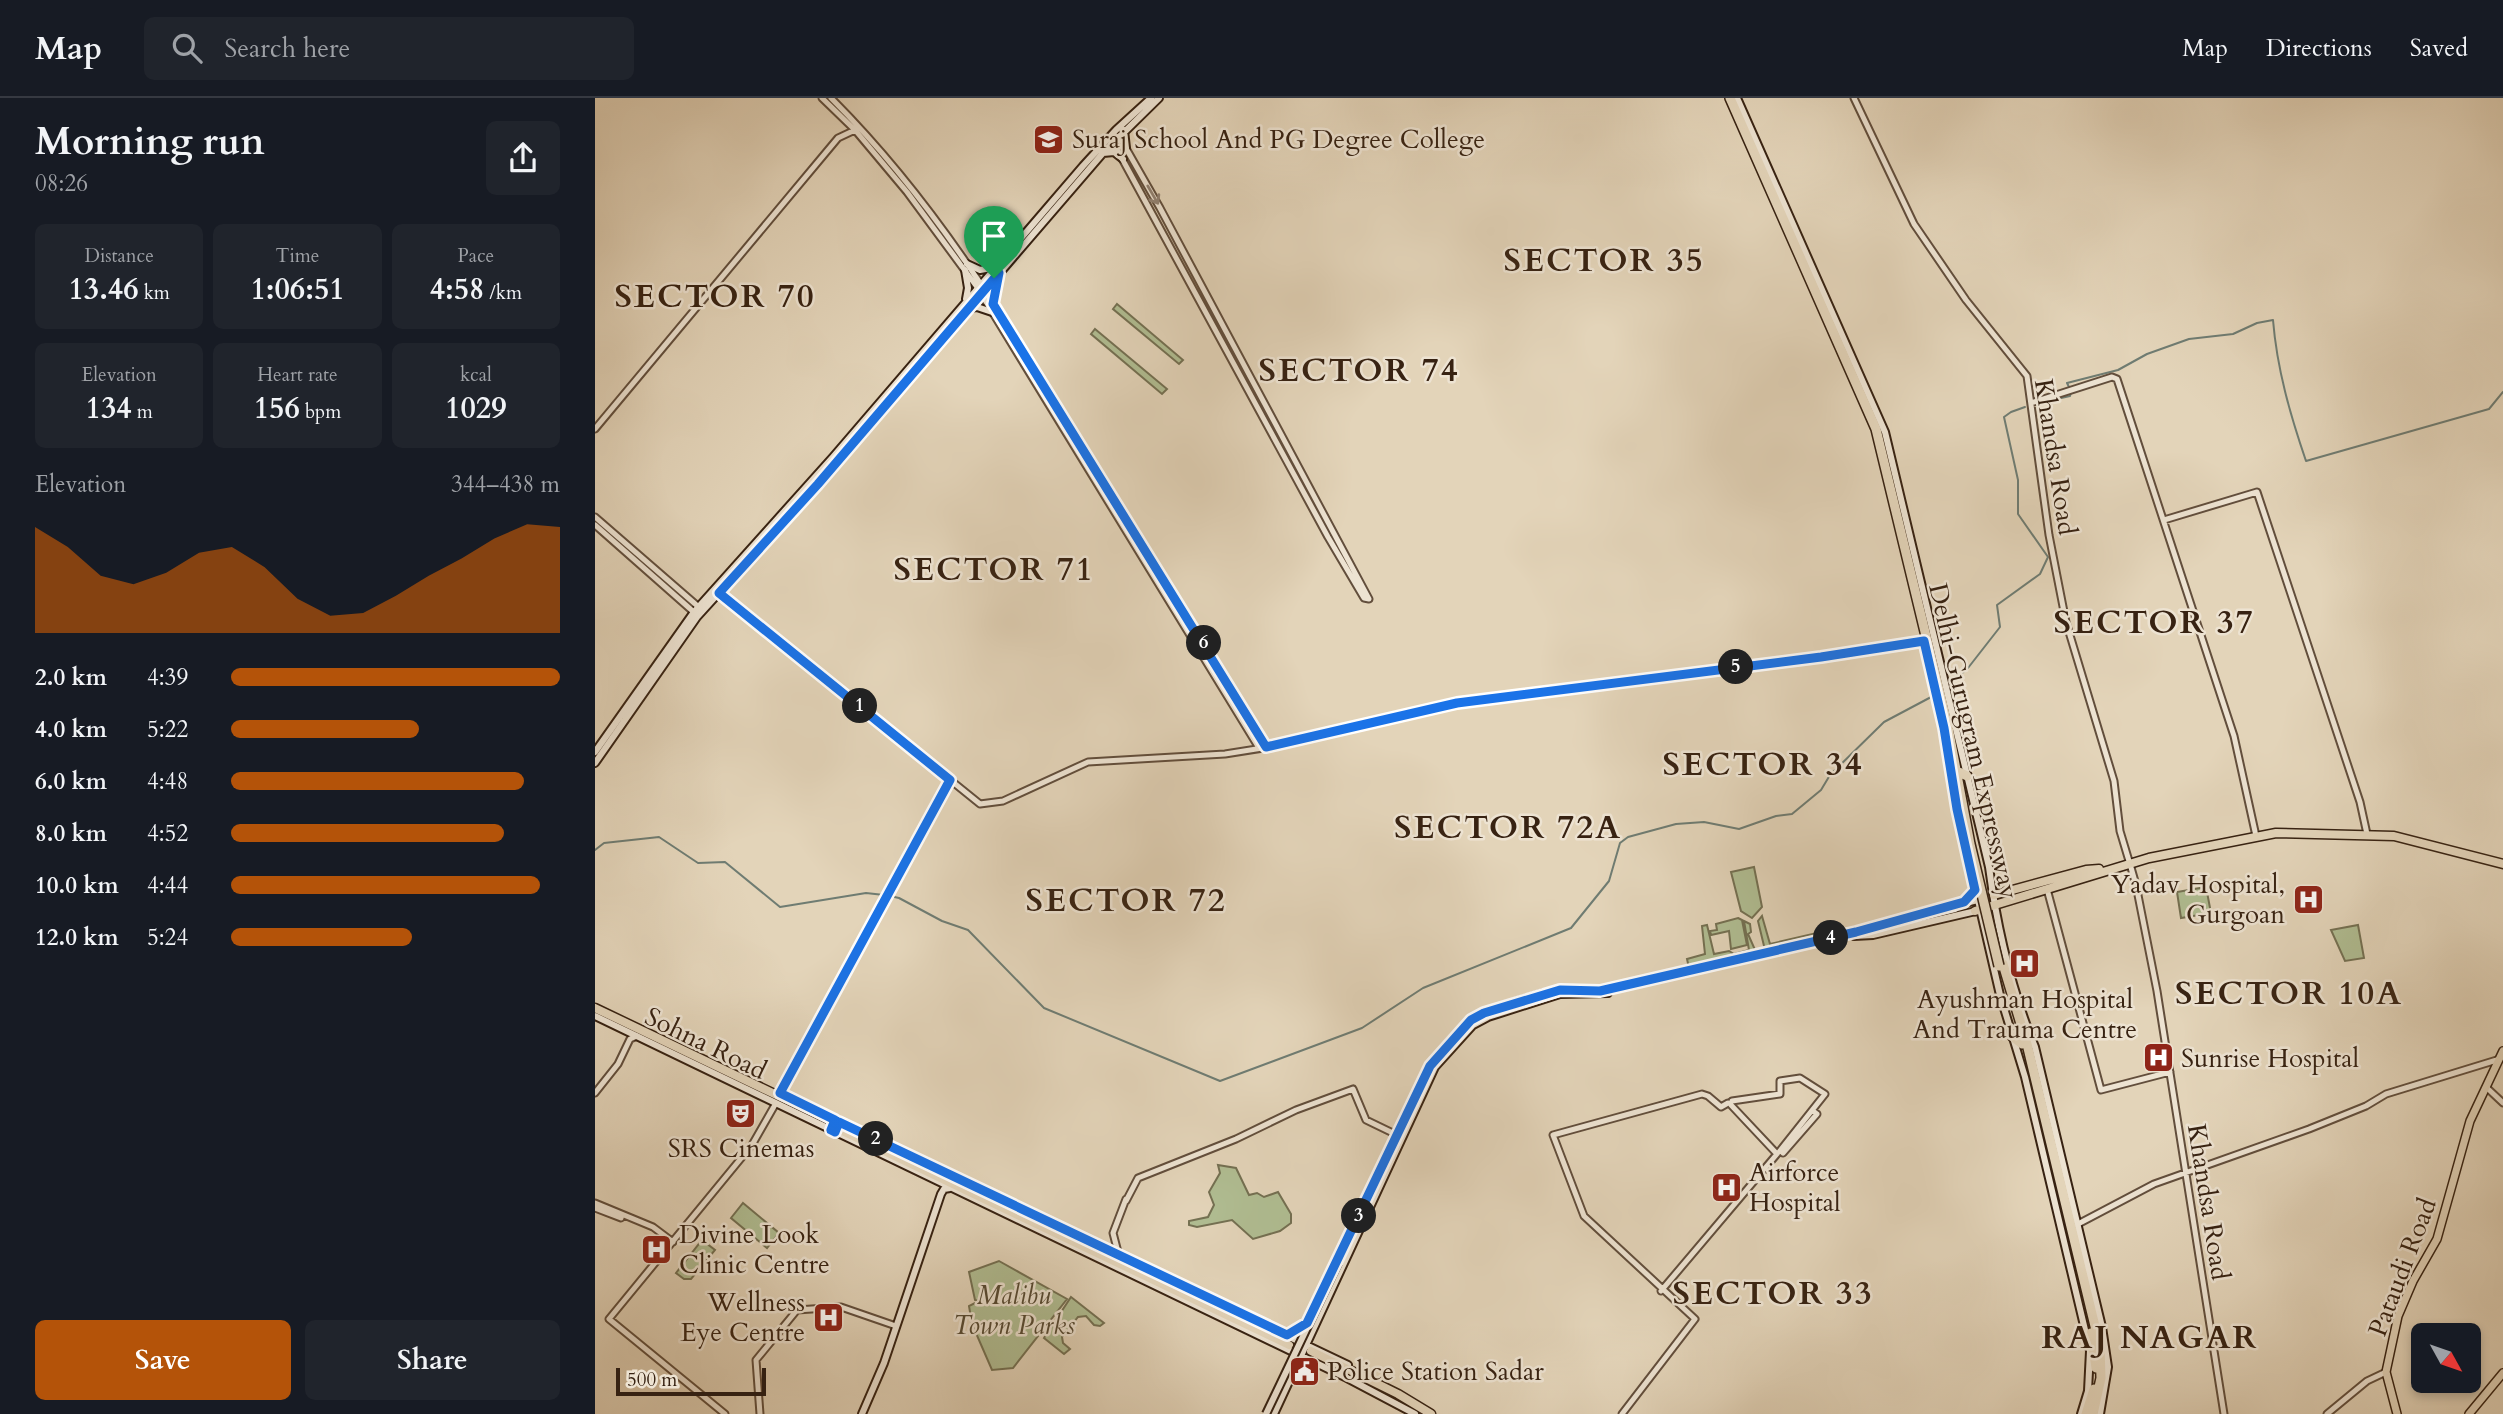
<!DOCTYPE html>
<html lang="en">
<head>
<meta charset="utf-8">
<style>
  body { margin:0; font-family:Cardo,serif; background:#20242c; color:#f1f3f6; height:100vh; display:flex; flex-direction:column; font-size:26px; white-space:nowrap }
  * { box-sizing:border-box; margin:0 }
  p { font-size:23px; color:#9ea1a6 }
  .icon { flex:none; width:38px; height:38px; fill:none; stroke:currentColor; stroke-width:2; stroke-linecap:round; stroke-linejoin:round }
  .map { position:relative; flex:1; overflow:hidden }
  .drawer { display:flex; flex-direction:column; background:#171b24; width:595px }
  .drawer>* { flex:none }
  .needle { width:46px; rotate:130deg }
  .fabs { position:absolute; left:1816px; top:1225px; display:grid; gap:14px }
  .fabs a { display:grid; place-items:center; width:70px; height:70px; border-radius:10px; background:#171b24; box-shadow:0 4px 10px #0003; font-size:35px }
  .scale { position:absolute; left:21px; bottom:18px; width:150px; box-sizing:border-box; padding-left:7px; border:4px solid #372212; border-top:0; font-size:19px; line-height:24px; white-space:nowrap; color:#372212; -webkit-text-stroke:5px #ede3d2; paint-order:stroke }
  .pin { position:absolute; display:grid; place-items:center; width:60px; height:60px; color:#fff; margin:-72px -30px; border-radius:50% 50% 50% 0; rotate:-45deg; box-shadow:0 0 7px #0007 }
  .pin .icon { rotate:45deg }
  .km { position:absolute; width:35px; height:35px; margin:-18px; border-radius:50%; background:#222; color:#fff; font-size:19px; line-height:35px; text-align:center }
  .round { display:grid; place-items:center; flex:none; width:74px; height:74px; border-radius:10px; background:#20242c }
  .headline { display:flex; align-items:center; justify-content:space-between; height:119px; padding:0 35px }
  h1 { font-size:38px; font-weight:600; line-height:52px }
  .figures { display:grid; grid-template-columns:repeat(3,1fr); gap:10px; height:119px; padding:7px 35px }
  .figures div { display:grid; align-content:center; border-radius:10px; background:#20242c; text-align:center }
  .figures b { font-size:30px; font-weight:600 }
  .figures small { font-size:19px; font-weight:400 }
  .figures p { font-size:19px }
  .chart { height:196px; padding:14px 35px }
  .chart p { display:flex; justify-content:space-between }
  .chart svg { width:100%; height:126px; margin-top:7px; fill:#b45309; opacity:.7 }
  .cta { display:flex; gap:14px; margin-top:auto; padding:14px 35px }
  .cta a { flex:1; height:80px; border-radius:10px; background:#b45309; color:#fff; font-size:28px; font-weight:600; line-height:80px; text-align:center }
  .cta a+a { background:#20242c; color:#f1f3f6 }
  ul { padding:0 35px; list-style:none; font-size:23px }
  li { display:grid; grid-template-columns:112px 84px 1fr; align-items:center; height:52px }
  li i { height:18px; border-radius:9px; background:#b45309 }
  header { display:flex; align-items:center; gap:42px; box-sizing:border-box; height:98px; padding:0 35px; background:#171b24; border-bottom:2px solid #363941 }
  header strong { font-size:33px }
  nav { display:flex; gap:38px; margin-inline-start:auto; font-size:24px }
  .search { width:490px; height:63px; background:#20242c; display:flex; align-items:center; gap:18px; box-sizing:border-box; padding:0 24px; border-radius:10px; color:#9ea1a6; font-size:26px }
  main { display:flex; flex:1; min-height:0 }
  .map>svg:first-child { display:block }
  .green { fill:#b0bd92; stroke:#747052; stroke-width:2 }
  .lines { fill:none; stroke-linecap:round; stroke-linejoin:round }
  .stream { stroke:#6f7c72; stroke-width:2 }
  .secondary-tunnel { stroke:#c1b098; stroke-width:6; stroke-dasharray:6 3; stroke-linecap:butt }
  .trunk-tunnel { stroke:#c1b098; stroke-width:8; stroke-dasharray:8 4; stroke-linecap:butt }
  .tertiary-casing { stroke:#624e3c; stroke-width:9 }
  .secondary-casing { stroke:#372212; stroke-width:10 }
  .primary-casing { stroke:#372212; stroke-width:10 }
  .trunk-casing { stroke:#372212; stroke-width:11 }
  .motorway-casing { stroke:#372212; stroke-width:12 }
  .tertiary { stroke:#ede3d2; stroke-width:5 }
  .secondary { stroke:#ede3d2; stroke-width:6 }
  .primary { stroke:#e3d4b9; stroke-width:7 }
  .trunk { stroke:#e3d4b9; stroke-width:8 }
  .motorway { stroke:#e3d4b9; stroke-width:9 }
  .secondary-bridge-casing { stroke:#372212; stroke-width:10; stroke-linecap:butt }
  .trunk-bridge-casing { stroke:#372212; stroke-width:11; stroke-linecap:butt }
  .motorway-bridge-casing { stroke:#372212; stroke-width:12; stroke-linecap:butt }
  .secondary-bridge { stroke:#ede3d2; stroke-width:6 }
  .trunk-bridge { stroke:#e3d4b9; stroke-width:8 }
  .motorway-bridge { stroke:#e3d4b9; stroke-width:9 }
  .oneway { stroke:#928272 }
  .route-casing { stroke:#fff; stroke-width:14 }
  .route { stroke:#1a73e8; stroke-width:9 }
  .labels { text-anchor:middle; stroke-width:5; stroke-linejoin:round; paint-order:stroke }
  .poi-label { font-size:26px; fill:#372212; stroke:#ede3d2; text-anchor:start }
  .street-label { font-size:26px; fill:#372212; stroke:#ede3d2 }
  .park-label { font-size:26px; font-style:italic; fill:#554932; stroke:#ede3d2 }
  .district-label { font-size:33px; font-weight:bold; letter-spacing:2px; fill:#372212; stroke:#ede3d2 }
</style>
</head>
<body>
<header>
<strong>Map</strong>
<div class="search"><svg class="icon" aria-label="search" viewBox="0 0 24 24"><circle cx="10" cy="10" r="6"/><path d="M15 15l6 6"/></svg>Search here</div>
<nav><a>Map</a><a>Directions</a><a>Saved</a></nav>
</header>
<main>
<section class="drawer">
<div class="headline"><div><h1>Morning run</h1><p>08:26</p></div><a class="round"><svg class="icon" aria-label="share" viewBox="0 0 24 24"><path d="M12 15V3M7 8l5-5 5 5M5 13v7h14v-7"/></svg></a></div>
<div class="figures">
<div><p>Distance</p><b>13.46<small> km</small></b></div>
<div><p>Time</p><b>1:06:51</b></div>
<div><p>Pace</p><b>4:58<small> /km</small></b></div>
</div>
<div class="figures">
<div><p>Elevation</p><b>134<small> m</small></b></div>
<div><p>Heart rate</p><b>156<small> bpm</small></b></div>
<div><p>kcal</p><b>1029</b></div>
</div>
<div class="chart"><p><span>Elevation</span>344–438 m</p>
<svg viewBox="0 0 160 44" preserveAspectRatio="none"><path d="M0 44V7L10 14L20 24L30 27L40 23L50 16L60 14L70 21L80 32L90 38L100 37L110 31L120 24L130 18L140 11L150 6L160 7V44z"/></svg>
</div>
<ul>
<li><b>2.0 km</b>4:39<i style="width:100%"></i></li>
<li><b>4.0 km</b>5:22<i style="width:57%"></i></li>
<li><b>6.0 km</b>4:48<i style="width:89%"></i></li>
<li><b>8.0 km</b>4:52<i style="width:83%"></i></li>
<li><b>10.0 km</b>4:44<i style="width:94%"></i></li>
<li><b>12.0 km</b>5:24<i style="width:55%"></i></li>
</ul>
<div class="cta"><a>Save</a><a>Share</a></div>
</section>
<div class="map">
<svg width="1908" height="1316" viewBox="0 0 1908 1316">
  <rect width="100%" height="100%" fill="#e3d4b9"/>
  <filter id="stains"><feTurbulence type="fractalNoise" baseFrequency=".00286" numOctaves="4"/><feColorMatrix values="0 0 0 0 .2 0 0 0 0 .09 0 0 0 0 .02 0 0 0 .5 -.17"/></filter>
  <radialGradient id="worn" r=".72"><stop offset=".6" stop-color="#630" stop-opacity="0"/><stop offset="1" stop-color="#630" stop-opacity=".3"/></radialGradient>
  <path class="green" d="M522 206 588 262 584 266 518 211Z
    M500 231 572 291 567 296 496 236Z
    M1159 769 1167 809 1157 820 1146 813 1136 774Z
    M1611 789 1616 815 1586 820 1582 794Z
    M1167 818 1175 846 1248 829 1249 833 1170 852 1163 823Z
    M1143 820 1147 822 1152 847 1136 851 1134 833 1116 837 1115 833 1122 832 1121 826Z
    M1149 823 1155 826 1156 834 1153 836 1161 854 1094 870 1092 861 1110 856 1107 828 1112 827 1119 856 1134 853 1139 856 1154 852Z
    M1763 827 1769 860 1750 863 1736 832Z
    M623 1067 641 1070 654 1097 662 1095 669 1099 683 1094 696 1116V1125L685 1133 658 1141 637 1122 602 1129 594 1127V1123L613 1119 619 1107 614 1094 625 1075Z
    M148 1105 184 1135 172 1150 136 1120Z
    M107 1142 120 1152 96 1181H89L81 1175Z
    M404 1163 472 1201 418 1270 397 1272 377 1226 374 1208 384 1203 380 1202 374 1174Z
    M476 1199 509 1225 505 1228 499 1227 491 1218 483 1219 467 1239 468 1245 475 1251 469 1256 449 1240Z"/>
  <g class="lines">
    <path class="stream" d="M1475 291 1472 285 1523 272 1552 256 1594 241 1638 236 1662 225 1678 222C1682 271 1695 316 1711 363L1894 311 1908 294
      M1444 305 1475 298 1476 294
      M1354 586 1373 570 1405 529 1402 507 1445 476 1453 459 1423 416V382L1409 319 1416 314 1430 309
      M0 752 9 745 64 739 103 765 130 764 185 809 271 795 289 797
      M295 798 304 800 347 823 373 832 449 910 625 983 767 930 828 890 976 830 1014 783 1025 745 1033 739 1081 726 1109 724 1144 731 1181 718 1197 716 1226 692 1235 677 1289 624 1338 598"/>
    <path class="secondary-tunnel" d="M1386 805 1422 794
      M1360 814 1384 808"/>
    <path class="trunk-tunnel" d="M694 1247 714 1257"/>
    <defs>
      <path id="tertiary" d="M227 0 260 32 312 94 382 189 664 650
        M236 0C293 57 341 119 385 185L671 649
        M1259 0 1319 126 1371 202 1432 278 1454 437 1471 524 1519 683 1525 733 1534 763
        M518 44 733 439 769 500 774 501 565 110 524 38
        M1436 305 1517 279 1522 281 1639 638 1661 738
        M0 331 243 40 260 32
        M0 419 106 511
        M1569 422 1662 394 1765 704 1772 736
        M0 427 101 516
        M124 495 385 706 408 703 493 664 630 656 687 647 862 605 1226 559 1329 543
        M1535 766 1541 787 1562 893 1629 1316
        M1452 791 1506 992 1575 974
        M1891 989 1908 1005
        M0 995 23 966 35 941 42 938
        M185 995 355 682
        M1137 1003 1185 996V983L1205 980 1230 996 1184 1054
        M1136 1007 1182 1056
        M1188 1055 1222 1016 1218 1013
        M531 1103 543 1080 641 1041 701 1012 758 991 771 1022 802 1037
        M0 1105 58 1129 78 1144
        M0 1110 26 1120
        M1483 1126 1559 1086 1714 1031 1771 1008 1791 996 1905 961
        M524 1158 518 1135 531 1101
        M1066 1193 1182 1056
        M130 1316 14 1221 157 1047 181 1005
        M165 1316 161 1262 202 1212 246 1209 301 1228
        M1027 1316 1100 1221 989 1118 958 1037 1107 996 1113 998 1126 1009 1133 1005
        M1732 1316 1772 1283 1791 1274"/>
      <path id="secondary" d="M1142 0 1290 334 1394 769C1402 829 1417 893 1440 949L1507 1229 1513 1269 1505 1316
        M529 32 531 50
        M508 55 519 54 528 61
        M372 166 385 172 396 170
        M370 172 373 190 371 201
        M398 206 402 180
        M374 210 382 209 397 214
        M1353 650 1361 711 1383 802 1405 897 1430 979 1495 1253 1493 1293 1486 1316
        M0 654 99 514 238 359 488 68 521 32 556 0
        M0 665 102 519 223 386 508 55 564 0
        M1342 815 1360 811
        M1259 838 1278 837 1381 813
        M0 918 752 1280 820 1316
        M242 1023 753 1267
        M738 1168 750 1149 830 977 856 942 876 922 889 914 946 896 965 892 1005 893 1261 834 1386 801
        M692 1237 712 1225
        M267 1316 289 1265 346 1096 349 1091 355 1090
        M679 1316 840 969 878 927 893 919 965 896 1013 895"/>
      <path id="primary" d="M1802 1316 1791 1274 1803 1218 1818 1183 1842 1141 1875 1023 1908 953
        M1874 1316 1908 1275"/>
      <path id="trunk" d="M1399 797 1491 772 1504 771
        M1380 813 1554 760 1681 735 1799 738 1908 766
        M0 910 238 1024
        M243 1031 694 1247
        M572 1184 581 1185
        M716 1253 803 1296 836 1316"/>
      <path id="motorway" d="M1135 0 1281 331 1353 629 1375 746
        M1364 674 1372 678
        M1408 866 1432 946 1505 1249 1506 1280 1498 1316
        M1418 939 1427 946
        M1496 1235 1501 1270
        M1491 1316 1499 1291"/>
    </defs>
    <use href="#tertiary" class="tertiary-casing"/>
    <use href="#secondary" class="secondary-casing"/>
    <use href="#primary" class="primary-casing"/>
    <use href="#trunk" class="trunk-casing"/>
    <use href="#motorway" class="motorway-casing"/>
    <use href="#tertiary" class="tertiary"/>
    <use href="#secondary" class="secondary"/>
    <use href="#primary" class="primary"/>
    <use href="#trunk" class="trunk"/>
    <use href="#motorway" class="motorway"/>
    <defs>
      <path id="secondary-bridge" d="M671 1316 743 1165"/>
      <path id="trunk-bridge" d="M238 1024 245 1027"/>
      <path id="motorway-bridge" d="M1375 746 1404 868"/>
    </defs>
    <use href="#secondary-bridge" class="secondary-bridge-casing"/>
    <use href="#trunk-bridge" class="trunk-bridge-casing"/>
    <use href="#motorway-bridge" class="motorway-bridge-casing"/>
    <use href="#secondary-bridge" class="secondary-bridge"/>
    <use href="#trunk-bridge" class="trunk-bridge"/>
    <use href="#motorway-bridge" class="motorway-bridge"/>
  </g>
  <defs><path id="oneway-shaft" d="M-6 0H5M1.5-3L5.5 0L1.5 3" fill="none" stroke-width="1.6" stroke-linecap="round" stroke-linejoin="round" transform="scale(1.75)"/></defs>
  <use class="oneway" href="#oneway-shaft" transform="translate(558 97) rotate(60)"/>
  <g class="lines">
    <defs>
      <path id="route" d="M404 175 398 206 671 649 862 605 1226 559 1329 543 1349 630 1362 711 1380 792 1369 804 1261 834 1005 893 965 892 889 915 876 922 835 968 712 1225 692 1237 244 1024 240 1034 236 1032 240 1022 185 995 355 682 124 495 223 386Z"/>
    </defs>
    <use href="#route" class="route-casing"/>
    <use href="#route" class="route"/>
  </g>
  <defs>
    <symbol id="university-square" viewBox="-11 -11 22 22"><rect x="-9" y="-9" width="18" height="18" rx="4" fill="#8f2418" stroke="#ede3d2"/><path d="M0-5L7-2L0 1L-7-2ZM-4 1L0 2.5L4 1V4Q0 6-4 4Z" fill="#fff"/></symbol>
    <symbol id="hospital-square" viewBox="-11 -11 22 22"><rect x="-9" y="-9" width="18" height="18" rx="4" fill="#8f2418" stroke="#ede3d2"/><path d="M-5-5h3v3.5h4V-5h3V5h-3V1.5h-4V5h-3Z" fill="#fff"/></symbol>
    <symbol id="theatre-square" viewBox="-11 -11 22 22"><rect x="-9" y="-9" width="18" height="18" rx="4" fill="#8f2418" stroke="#ede3d2"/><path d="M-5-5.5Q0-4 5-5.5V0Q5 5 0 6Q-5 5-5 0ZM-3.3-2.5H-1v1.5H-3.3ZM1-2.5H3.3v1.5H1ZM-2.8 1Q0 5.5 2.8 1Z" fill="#fff"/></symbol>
    <symbol id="civic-square" viewBox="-11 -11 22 22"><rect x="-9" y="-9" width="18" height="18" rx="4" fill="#8f2418" stroke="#ede3d2"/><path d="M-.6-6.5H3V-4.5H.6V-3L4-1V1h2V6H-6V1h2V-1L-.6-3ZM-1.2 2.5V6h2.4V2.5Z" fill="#fff"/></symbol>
  </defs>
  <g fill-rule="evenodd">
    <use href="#university-square" x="436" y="24" width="35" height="35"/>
    <use href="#hospital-square" x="1696" y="784" width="35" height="35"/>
    <use href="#hospital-square" x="1412" y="848" width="35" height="35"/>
    <use href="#hospital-square" x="1546" y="942" width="35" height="35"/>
    <use href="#theatre-square" x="128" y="998" width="35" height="35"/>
    <use href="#hospital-square" x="1114" y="1072" width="35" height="35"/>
    <use href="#hospital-square" x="44" y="1134" width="35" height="35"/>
    <use href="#hospital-square" x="216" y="1202" width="35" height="35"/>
    <use href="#civic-square" x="692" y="1256" width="35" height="35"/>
  </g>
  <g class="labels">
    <g class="poi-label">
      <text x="477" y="50">Suraj School And PG Degree College</text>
      <text x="1690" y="795" text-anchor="end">Yadav Hospital,<tspan x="1690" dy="30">Gurgoan</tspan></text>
      <text x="1430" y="910" text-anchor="middle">Ayushman Hospital<tspan x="1430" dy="30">And Trauma Centre</tspan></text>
      <text x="1586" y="969">Sunrise Hospital</text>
      <text x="146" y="1059" text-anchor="middle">SRS Cinemas</text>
      <text x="1154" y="1083">Airforce<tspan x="1154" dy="30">Hospital</tspan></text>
      <text x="84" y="1145">Divine Look<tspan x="84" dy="30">Clinic Centre</tspan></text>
      <text x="210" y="1213" text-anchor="end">Wellness<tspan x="210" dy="30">Eye Centre</tspan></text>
      <text x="732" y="1282">Police Station Sadar</text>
    </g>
    <g class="street-label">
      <text transform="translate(1461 359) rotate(81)" y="9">Khandsa Road</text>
      <text transform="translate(1379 643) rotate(77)" y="9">Delhi-Gurugram Expressway</text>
      <text transform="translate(111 945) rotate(26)" y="9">Sohna Road</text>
      <text transform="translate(1614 1104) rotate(81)" y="9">Khandsa Road</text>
      <text transform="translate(1807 1169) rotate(-69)" y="9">Pataudi Road</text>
    </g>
    <g class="park-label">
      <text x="419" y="1206">Malibu<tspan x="419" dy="30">Town Parks</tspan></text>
    </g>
    <g class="district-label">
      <text x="1009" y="173">SECTOR 35</text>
      <text x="120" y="209">SECTOR 70</text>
      <text x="764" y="283">SECTOR 74</text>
      <text x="399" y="482">SECTOR 71</text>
      <text x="1559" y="535">SECTOR 37</text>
      <text x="1168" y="677">SECTOR 34</text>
      <text x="913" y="740">SECTOR 72A</text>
      <text x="531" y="813">SECTOR 72</text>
      <text x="1694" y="906">SECTOR 10A</text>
      <text x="1178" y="1206">SECTOR 33</text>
      <text x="1555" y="1250">RAJ NAGAR</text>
    </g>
  </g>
  <rect width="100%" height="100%" filter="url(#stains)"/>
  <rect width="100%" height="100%" fill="url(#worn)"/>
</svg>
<div class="fabs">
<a><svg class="needle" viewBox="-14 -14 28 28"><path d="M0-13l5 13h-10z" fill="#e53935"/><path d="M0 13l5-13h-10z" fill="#9ea1a6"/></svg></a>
</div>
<div class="scale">500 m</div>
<div class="pin" style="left:399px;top:180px;background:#1e9e55"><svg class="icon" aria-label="arrive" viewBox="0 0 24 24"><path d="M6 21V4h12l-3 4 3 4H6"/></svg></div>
<b class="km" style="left:265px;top:608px">1</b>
<b class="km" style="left:281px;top:1041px">2</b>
<b class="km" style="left:764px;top:1118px">3</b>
<b class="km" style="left:1236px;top:840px">4</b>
<b class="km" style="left:1141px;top:569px">5</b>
<b class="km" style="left:609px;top:545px">6</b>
</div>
</main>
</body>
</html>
